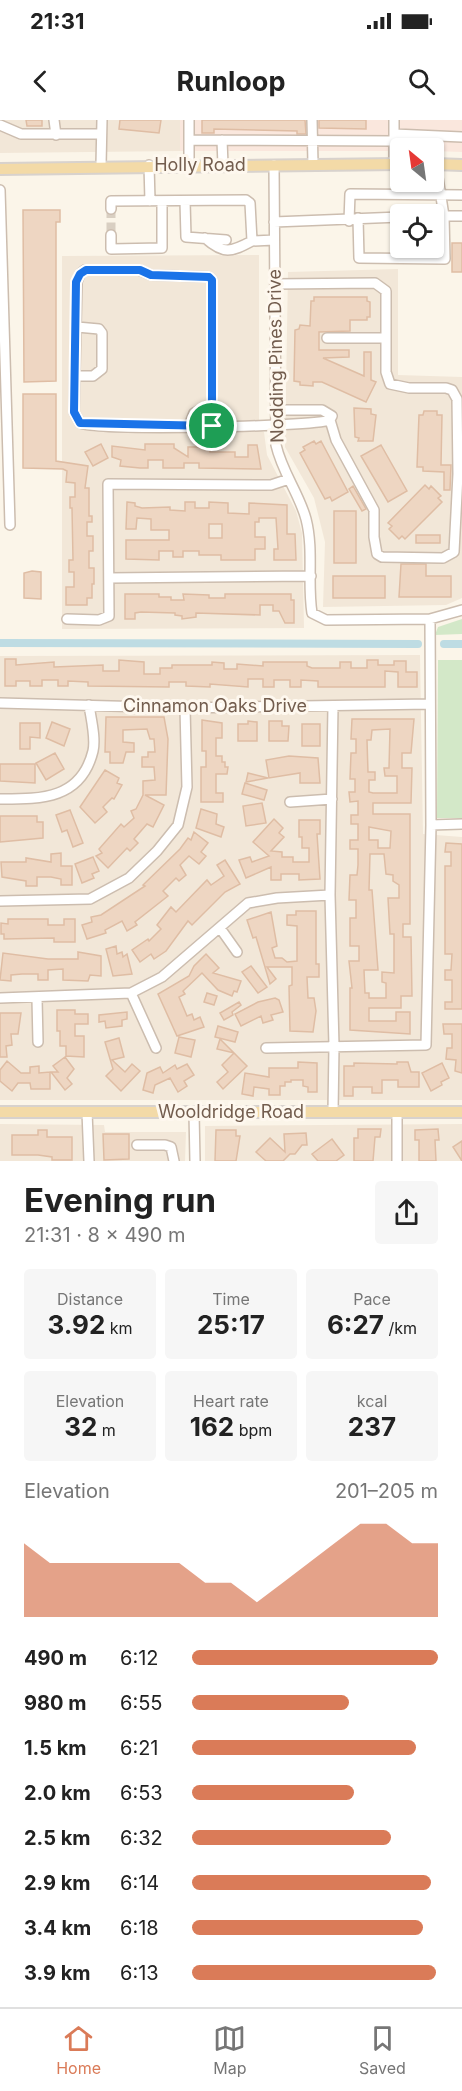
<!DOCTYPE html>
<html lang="en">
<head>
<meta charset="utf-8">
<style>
  body { margin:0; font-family:Inter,sans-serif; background:#f6f6f6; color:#222; height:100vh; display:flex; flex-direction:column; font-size:22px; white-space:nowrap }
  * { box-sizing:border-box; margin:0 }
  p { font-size:20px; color:#767676 }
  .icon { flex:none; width:33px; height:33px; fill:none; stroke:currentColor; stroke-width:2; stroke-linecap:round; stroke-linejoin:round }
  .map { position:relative; height:1041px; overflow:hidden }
  .drawer { display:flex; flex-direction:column; background:#fff; flex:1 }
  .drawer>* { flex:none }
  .needle { width:39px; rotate:331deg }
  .tools { position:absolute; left:390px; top:18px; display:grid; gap:12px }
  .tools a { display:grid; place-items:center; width:54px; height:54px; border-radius:6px; background:#fff; box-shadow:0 2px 4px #0004; font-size:30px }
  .pin { position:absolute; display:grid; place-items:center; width:51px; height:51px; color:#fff; margin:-26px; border:3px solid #fff; border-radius:50%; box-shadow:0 2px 6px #0007 }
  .round { display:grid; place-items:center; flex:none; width:63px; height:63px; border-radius:6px; background:#f6f6f6 }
  .summary { display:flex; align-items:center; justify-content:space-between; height:102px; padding:0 24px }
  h1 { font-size:33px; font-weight:700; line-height:45px }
  .metrics { display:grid; grid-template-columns:repeat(3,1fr); gap:9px; height:102px; padding:6px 24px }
  .metrics div { display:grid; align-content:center; border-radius:6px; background:#f6f6f6; text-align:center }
  .metrics b { font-size:26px; font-weight:700 }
  .metrics small { font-size:16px; font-weight:400 }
  .metrics p { font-size:16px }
  .chart { height:168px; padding:12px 24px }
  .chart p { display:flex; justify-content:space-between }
  .chart svg { width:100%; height:108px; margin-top:6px; fill:#da7b58; opacity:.7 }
  ul { padding:0 24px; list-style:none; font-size:20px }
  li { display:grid; grid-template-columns:96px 72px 1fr; align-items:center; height:45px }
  li i { height:15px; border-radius:8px; background:#da7b58 }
  .status { display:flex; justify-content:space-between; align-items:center; height:42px; padding:0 30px; background:#fff; direction:ltr }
  .status svg { height:16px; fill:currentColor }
  header { display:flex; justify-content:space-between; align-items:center; height:78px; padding:0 24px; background:#fff; font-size:27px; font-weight:700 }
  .menu { display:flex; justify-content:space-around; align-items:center; height:84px; border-top:2px solid #e0e0e0; background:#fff; font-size:16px; color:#767676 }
  .menu a { display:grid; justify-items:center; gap:3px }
  .menu .selected { color:#da7b58 }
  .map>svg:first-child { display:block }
  .residential { fill:#f2e7d8 }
  .commercial { fill:#fae7dd }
  .green { fill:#d3e8c8 }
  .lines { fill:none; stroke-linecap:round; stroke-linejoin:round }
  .canal { stroke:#bedce3; stroke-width:8 }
  .building { fill:#eed6c2; stroke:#dfbda4; stroke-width:1.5; fill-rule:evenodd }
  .minor-tunnel { stroke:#d9cfc2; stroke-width:9; stroke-dasharray:9 4.5; stroke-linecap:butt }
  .minor-casing { stroke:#ccbdaf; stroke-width:12 }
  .major-casing { stroke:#d8d2cd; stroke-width:14 }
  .minor { stroke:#fff; stroke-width:9 }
  .major { stroke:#f3daa7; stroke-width:10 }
  .route-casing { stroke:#fff; stroke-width:12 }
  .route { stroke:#1a73e8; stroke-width:8 }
  .labels { text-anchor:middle; stroke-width:6; stroke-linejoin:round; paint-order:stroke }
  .street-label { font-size:18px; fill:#735d4e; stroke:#fef8ef }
</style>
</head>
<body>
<div class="status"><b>21:31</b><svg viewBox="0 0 49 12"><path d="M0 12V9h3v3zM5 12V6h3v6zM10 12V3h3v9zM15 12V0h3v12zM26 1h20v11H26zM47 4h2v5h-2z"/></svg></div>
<header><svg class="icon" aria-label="back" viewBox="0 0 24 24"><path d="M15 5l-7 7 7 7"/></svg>Runloop<svg class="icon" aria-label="search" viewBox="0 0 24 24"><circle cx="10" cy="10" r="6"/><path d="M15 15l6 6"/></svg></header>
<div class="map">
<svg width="462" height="1041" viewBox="0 0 462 1041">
  <rect width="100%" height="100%" fill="#fbf5e9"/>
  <path class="residential" d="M0 0H180V31L0 33Z
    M259 135V310L264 312 267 335 296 391 302 413 304 508 62 509V136Z
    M398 149V255L462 257V478L446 485 323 487 325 422 314 378 285 327 288 152Z
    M420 535 423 714 462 717V980H0V536Z
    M0 1004 104 1005 105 1012H186L185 1041H0Z
    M462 1004V1041H205V1006Z"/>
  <path class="commercial" d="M180 0H462V32L434 31V28H400V31H180Z"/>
  <path class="green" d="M462 499V514L435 515 438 507Z
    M438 540H462V698H437Z"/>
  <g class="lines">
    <path class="canal" d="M0 523 418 524
      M444 524H462"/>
  </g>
  <path class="building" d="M26 0H42V6H27Z
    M120 0H161L159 13 119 9Z
    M202 0H305L306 14H297V11L214 9V13H202Z
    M319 0H366V9L319 8Z
    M23 90H60V102H56V261L24 262Z
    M452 123H462V152H452Z
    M314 177H367V181L370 182V197H367V200H350V211L319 212V230H349V237L323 238 364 256V232H371V260L376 262 366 282 322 262H313V266L300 265V262L294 261 295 210 299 209 300 205 310 206 311 181H314Z
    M23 274H56V341L88 346 85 368H89V396H92V402H87V416H93V431H89V448H94V464H92V478H87V485H66V467H74V452H69V440H73L72 388H70V377H75V363L66 362 67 351 63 349 23 348Z
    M354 288 371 289V294L376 295 373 321H358L359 318 355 317Z
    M424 291H437V295H442L441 345H451L450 370H444V352L423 351V347H417L419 295H423Z
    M314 321 316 324 321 321 348 372 332 381 330 377 325 379 300 333 305 330 303 327Z
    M101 324 108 338 93 346 85 332Z
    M145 324H174V328L188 337V327H210V332H235V337H248V325H257L261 349 199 348V343H184V348H163V340H148V348H140L120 346 121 340 112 337V326L145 330Z
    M381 325 407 371 388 382 361 336Z
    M425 365 429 369 431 366 441 376 438 378 442 382 405 419 402 416 399 419 389 409 392 406 388 403Z
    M353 366 366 389 362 391 349 369Z
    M127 382 135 383V386L142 388 170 387V390L185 391V382H195V388H209V382L228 383V393L249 394V383L287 385V414H295L296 440H274V429H278L276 398H259V402H255V417H265V429H255V440H221V435H199V431H183V437H173V431H159V440L126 439V420H169V410H151V399L137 398 136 409H126ZM209 404H222V418H209Z
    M334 391H356V443H334Z
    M416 415H440V423H416Z
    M401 444H426V456H451V477H399Z
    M32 451 41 452V479L24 478V453Z
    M333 456H385V478H333Z
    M125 474H159V477H171V480H184L183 474 209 475V478H225V474H291V480H294V503H285L279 491H273V485H260V495L196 493V497L182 499V496L175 495V493L141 492 135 493V499H125Z
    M5 539H16V545L54 542V547L103 545V551H119V540L144 542V554H160V548H172V545H212V542L224 543V549H237V544L263 546V542H307V546L312 548H340V542H351V548H367V540H378V545H394V541H406V552H417V567H398V552L385 551V567H318V561L301 560V567H290V560H274V567H263V559H248V567L210 564V567L186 566V562H169V567L88 566V562L68 561V566H58V560H42V566H30V561H16V566H5Z
    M106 597H164L168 619 166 675H145L164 685 153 707 147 704 134 719 138 723 130 731 127 728 108 748 96 736 102 733 99 729 121 704 124 707 134 698 131 691 136 689 143 675V661L155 660 154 647H142V637H148V632H155L154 619H150L147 609 123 610V622L134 623V632H126L123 643H110V632H105Z
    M352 599H414L411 633H402V648H412L411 683H373V694H410V804H403V817H411L412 876H401V888H369V901H396V892H410V914L350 910V868H352L349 841H359V826H350V798H356V780H349L350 755H357L358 745V729H350V720H358V704H351V695H358V681L350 682 349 672H355V659H350L351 633H356V619H351ZM390 609 389 648H384L385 656H397V673H373L369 672V660H375V652H368L367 620H371L372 610ZM369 707 391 711 390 728H378V720H369ZM370 734H384L386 754 393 755V761L399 765V778H388L390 814H394V853L382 852V862L386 863V878H369V873H365L364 850H378L372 770H369Z
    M202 600 222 603V618H216V636H222V642H225V647H228L227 654H216V673H223V682H201V647H206V631H202Z
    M248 601 257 602V621H238V604H248Z
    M269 601H282V606H289L288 621H269Z
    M52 602 70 609 64 626 46 618Z
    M20 603H40V618L30 617V629H20Z
    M302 604H320V626H302Z
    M55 633 64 649 46 660 36 643Z
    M289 636 318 638 320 663H300V653L269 658 266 640Z
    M0 644H35V663L0 661Z
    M105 650 119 658 117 663 122 665 114 679 112 678 103 687 107 692 95 703 80 687Z
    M248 653 268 658 246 662Z
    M245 663 267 670 264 680 242 674Z
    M262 683 266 703 246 706 243 686Z
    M201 689 217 694 216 704 224 707 221 717 196 708Z
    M70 690 83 723 73 727 67 710 62 712 56 695Z
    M0 696H37V702H43V718L0 722Z
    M274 699 283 708 279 713 284 717 271 731 282 732V737H293V742H309V728H302V717H299V700H320V714H317L320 759 299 760V754H281V760H271V747L246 758 239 740 250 737 252 742 269 736 253 722Z
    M194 712 208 723 201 732 206 736 199 744 189 736 180 745 186 755 179 761 176 758 163 771 168 776 135 802 137 805 127 811 122 801 105 810 106 813 87 819 82 805 92 802 91 797 101 795 145 766 143 765 180 729 188 718 191 720Z
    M446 723 462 724V889H445V882H452V860H445V850H451L452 834H445V746H451V732H445Z
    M61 733V746H72V765H61V759L51 757H37V766H26V761L2 757 1 742H26V738L51 742V734Z
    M93 737 99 751 92 754 94 758 82 763 75 744Z
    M225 740 240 764 225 772 192 805 188 801 166 831 154 839 151 834 140 842 132 830 148 819 149 821 161 809 157 805 171 787 176 792 207 760 211 765 224 756 217 745Z
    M296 791H316V844H319V857H307L308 878H314L316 891 313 912 290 911 289 866 292 865V847H267L276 859 270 864 256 817 253 818 247 800 271 792 277 826 272 828 275 838H282L287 842 297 841V806L287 805V795H296Z
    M8 799H48V805H64V799H75V822H54V818L4 819V814H1V803L8 804Z
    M116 826 117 834 122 832 123 837 127 834 132 854 113 856 106 829Z
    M78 832 101 836V856L90 855 88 861 63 860V849L48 850V860H38V854H22L11 855V861L0 860 3 833 48 839H78Z
    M206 834 219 848 213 853 241 861 237 872 234 871 232 876 218 870 202 853 183 871 185 874 179 877 187 896 192 894 194 900 200 897 204 907 177 916 158 874 189 856 194 846Z
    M251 846 267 867 258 873 242 852Z
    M207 873 217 876 214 885 204 882Z
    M275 878 279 880 283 892 271 895 273 900 263 903 261 896 241 906 235 894 258 882Z
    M239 882 241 885 232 892 233 895 224 900 220 893Z
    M57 890H75V894H88V904H75V916H84V937L66 936V926H60V911H57Z
    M127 892V899L122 900V906L106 908 105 901 99 902V895Z
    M0 893H21L18 914H11L12 925 6 926 7 937H0Z
    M443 904H462V953L455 951 456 940 446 939 447 928H452V914H444Z
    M218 906 238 912 235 922 215 917Z
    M179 917 195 920 191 937 175 933Z
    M119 918 124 937 112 940 125 952 132 944 140 951 121 971 106 956 113 949 105 922Z
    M220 919 234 933 217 929Z
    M234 933 247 946 223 969 217 962 228 952 222 945Z
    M65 937 74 949 67 958 72 964 65 970 51 952H58L53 946Z
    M7 941 21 953H30V947L39 946V953L50 952V969H31L30 963H18L12 971 0 961V950Z
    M298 942 317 943V972H308V967L303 966V960H291V962H285V966H280V975H269V969L254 967 253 976 242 974 245 953 269 957V948H298Z
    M397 942H408L411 952H419V967H398V960H382V973H372V967H353V976H344V946H354V943L397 944Z
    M442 943 449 958 441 962 442 965 431 971 422 953Z
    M187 944 194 955 184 961 187 966 178 972 170 958 155 965 153 973 143 970 147 953 160 947 163 953 175 945 177 949Z
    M358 1009H381L380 1017H375L373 1041H354V1018H358Z
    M438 1009 439 1020H435L436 1041H419V1020H415V1010Z
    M38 1010H47V1017H72V1040H52V1037L38 1035H12V1015H38Z
    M216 1010H236V1016H240L236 1041H215Z
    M306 1013 307 1025H302L295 1034H290L283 1041H266L256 1032 270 1018 285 1032 284 1014Z
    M103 1014H129V1039L104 1040Z
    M332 1019 344 1035 336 1041H318L312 1034Z
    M462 1021V1041L453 1027Z"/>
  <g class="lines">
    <path class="minor-tunnel" d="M111 89V115"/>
    <defs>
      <path id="minor" d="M54 0 56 15
        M312 0 313 44
        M0 5 21 14H101
        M394 14 462 17
        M189 20V0
        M222 20 223 45
        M394 43V0
        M101 45 102 0
        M149 45 150 81
        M189 45V20L394 21
        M274 45 276 325C282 352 299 373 306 399 314 430 307 462 312 493L326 500 430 499 462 490
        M0 70 10 405
        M185 81 186 117 226 120
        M111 89V81L246 80 250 83 252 121 274 120
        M434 96H444L436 45
        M358 98 359 138 445 139 444 96H462
        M349 101 350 74 462 75
        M274 102 400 97
        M111 115V129L162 128V81
        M205 118C224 135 231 132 252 121
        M275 164 375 163 386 171V252L390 264 409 268H446L452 270 457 279 458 354 454 432 443 438 382 437 377 434 374 417V390L336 320 330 300 332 296 322 290H275
        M327 218H386
        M75 256H93L102 249V213L99 209 77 207
        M189 306 194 293 212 284
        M212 306V160L209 157 151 155 139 150H85L80 154 77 162 74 292 80 303C96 311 310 307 330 300
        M109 458 311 456
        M67 499 99 500 109 496 108 364 271 365 289 359
        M0 583 185 588 430 584
        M0 679C40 679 81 680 93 631 96 618 91 599 89 585
        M290 682 332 679
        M431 705 462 704
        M0 781 90 779 129 758 157 731 178 705 187 667 185 588
        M220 808 237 832
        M131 873 156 928
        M0 878 131 873 162 857 248 783 277 778 330 775
        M37 879 38 922
        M266 928 426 925 431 705 430 499
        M87 992 89 1041
        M333 992 334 926 330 775 333 586
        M194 993 195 1041
        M137 1025H165L171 1027 174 1041
        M397 1041V993"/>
      <path id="major" d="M434 44 462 45
        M0 49 400 44
        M0 992H462"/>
    </defs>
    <use href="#minor" class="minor-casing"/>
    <use href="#major" class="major-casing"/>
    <use href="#minor" class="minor"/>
    <use href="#major" class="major"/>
  </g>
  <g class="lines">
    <defs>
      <path id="route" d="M86 150H140L151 155 209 157 212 160V306L80 303 74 292 76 162 80 154Z"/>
    </defs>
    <use href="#route" class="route-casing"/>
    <use href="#route" class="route"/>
  </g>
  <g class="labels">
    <g class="street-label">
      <text x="200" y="51">Holly Road</text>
      <text transform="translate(276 236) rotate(-91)" y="6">Nodding Pines Drive</text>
      <text x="215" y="592">Cinnamon Oaks Drive</text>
      <text x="231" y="998">Wooldridge Road</text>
    </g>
  </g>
</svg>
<div class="tools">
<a><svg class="needle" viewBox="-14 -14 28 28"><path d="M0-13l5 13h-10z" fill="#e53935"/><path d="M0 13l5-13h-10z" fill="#767676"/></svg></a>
<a><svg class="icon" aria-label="locate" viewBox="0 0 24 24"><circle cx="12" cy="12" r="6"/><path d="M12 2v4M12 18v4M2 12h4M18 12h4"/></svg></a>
</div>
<div class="pin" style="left:212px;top:306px;background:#1e9e55"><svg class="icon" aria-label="arrive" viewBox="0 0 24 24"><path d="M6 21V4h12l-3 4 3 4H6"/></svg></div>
</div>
<section class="drawer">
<div class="summary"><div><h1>Evening run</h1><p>21:31 · 8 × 490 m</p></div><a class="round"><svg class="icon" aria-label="share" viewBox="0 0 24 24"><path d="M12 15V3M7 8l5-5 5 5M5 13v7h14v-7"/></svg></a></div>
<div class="metrics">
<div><p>Distance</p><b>3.92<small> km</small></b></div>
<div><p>Time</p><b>25:17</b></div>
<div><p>Pace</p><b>6:27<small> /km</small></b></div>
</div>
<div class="metrics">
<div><p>Elevation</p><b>32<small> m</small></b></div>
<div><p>Heart rate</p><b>162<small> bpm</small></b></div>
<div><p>kcal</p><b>237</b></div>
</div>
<div class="chart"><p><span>Elevation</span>201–205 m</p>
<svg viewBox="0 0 160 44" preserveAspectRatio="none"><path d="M0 44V14L10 22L20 22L30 22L40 22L50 22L60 22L70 30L80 30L90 38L100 30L110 22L120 14L130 6L140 6L150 14L160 14V44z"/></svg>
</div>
<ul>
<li><b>490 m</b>6:12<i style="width:100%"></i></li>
<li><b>980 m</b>6:55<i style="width:64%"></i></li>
<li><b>1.5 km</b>6:21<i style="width:91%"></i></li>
<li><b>2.0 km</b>6:53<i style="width:66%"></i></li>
<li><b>2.5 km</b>6:32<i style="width:81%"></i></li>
<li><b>2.9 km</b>6:14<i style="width:97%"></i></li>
<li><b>3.4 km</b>6:18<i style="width:94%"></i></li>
<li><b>3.9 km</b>6:13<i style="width:99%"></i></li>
</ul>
</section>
<nav class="menu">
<a class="selected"><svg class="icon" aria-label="home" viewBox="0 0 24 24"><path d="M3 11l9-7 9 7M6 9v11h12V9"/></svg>Home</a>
<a><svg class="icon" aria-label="map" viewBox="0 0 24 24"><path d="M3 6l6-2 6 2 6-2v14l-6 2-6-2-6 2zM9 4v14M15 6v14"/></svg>Map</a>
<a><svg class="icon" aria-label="saved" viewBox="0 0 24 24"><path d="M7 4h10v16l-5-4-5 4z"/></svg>Saved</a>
</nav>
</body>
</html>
